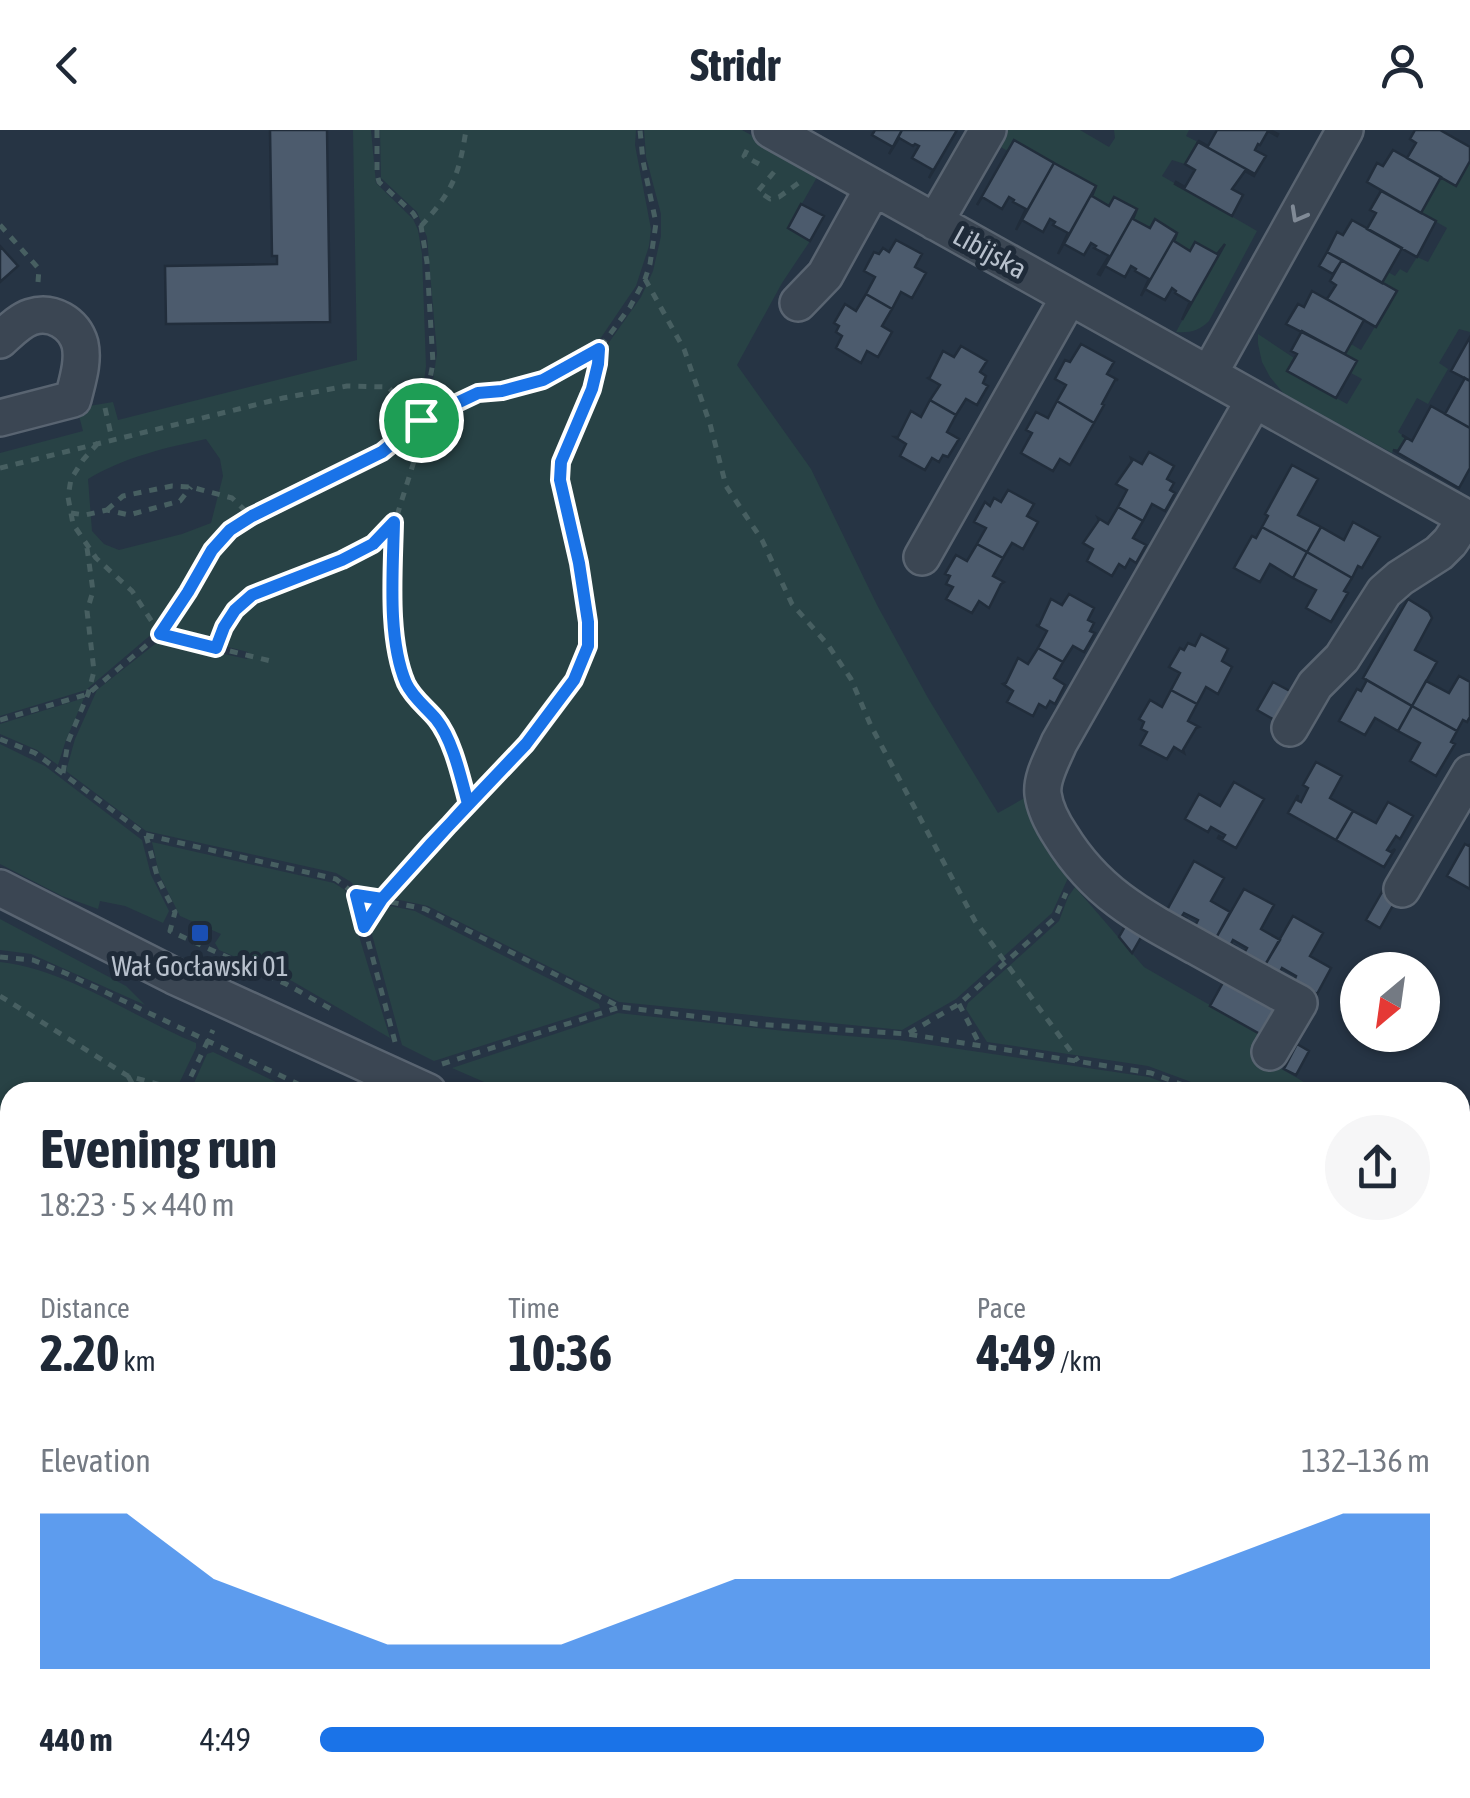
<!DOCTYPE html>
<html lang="en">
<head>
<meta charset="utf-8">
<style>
  body { margin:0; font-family:"Asap Condensed",sans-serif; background:#f6f6f7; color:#1f2937; height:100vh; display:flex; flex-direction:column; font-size:38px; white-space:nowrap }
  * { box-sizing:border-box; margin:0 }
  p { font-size:32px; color:#747a83 }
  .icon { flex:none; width:55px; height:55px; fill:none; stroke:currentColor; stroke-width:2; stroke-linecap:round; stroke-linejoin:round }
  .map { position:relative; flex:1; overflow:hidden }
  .details { position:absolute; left:0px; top:952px; width:1470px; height:718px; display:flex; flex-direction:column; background:#fff; border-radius:30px 30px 0 0; box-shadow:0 2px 8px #0004 }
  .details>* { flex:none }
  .needle { width:65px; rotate:209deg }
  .buttons { position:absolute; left:1340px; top:822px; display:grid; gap:20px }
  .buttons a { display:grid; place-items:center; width:100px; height:100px; border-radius:50%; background:#fff; box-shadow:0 2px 8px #0004; font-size:50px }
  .pin { position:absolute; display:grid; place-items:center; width:85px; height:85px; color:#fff; margin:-42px; border:5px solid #fff; border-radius:50%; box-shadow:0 2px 10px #0007 }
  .round { display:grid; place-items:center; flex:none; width:105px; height:105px; border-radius:52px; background:#f6f6f7 }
  .head { display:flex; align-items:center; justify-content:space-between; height:170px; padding:0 40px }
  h1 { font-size:55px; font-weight:700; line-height:75px }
  .figures { display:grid; grid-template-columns:repeat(3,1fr); gap:15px; height:170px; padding:10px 40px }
  .figures div { display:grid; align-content:center }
  .figures b { font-size:50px; font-weight:700 }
  .figures small { font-size:28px; font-weight:400 }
  .figures p { font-size:28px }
  .chart { height:280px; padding:20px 40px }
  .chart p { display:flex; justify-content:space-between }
  .chart svg { width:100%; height:180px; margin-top:10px; fill:#1a73e8; opacity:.7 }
  ul { padding:0 40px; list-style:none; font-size:32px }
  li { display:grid; grid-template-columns:160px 120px 1fr; align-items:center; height:75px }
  li i { height:25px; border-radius:12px; background:#1a73e8 }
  header { display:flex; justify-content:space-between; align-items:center; height:130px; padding:0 40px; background:#fff; font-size:45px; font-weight:700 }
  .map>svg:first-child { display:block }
  .green { fill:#284245; fill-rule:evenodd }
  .building { fill:#4c5b6d; stroke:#212d3b; stroke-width:2.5 }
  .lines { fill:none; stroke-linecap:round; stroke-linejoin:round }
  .minor-casing { stroke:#596471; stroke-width:40 }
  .path { stroke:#475f61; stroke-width:5; stroke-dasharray:8 8; stroke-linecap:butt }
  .minor { stroke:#3b4653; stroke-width:35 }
  .oneway { stroke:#808a96 }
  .route-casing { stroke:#fff; stroke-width:20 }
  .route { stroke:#1a73e8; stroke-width:12 }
  .transit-dot { fill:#1a4fb4; stroke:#1f2b39; stroke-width:4 }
  .labels { text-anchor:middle; stroke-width:10; stroke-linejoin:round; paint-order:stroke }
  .street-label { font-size:28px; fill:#b8c1cd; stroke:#1f2b39 }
  .poi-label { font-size:28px; fill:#b8c1cd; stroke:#1f2b39 }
</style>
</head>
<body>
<header><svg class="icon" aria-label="back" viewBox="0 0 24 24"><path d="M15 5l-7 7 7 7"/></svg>Stridr<svg class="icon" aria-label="person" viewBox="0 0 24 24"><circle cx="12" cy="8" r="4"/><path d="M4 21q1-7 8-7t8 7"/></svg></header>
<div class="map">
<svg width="1470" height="1668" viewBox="0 0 1470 1668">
  <rect width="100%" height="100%" fill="#263444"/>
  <path class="green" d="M353 0H371L376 53 413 89 418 100 422 124 426 236 421 277 415 291 377 320 252 381 221 402 209 416 189 452 160 497 86 560 0 586V323L83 301 77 278 113 272 118 290 357 230ZM206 309 220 329 223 346 211 393 182 404 119 420 104 414 92 401 88 349C125 327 164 318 206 309Z
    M380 0H636L635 15 651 99 649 116 636 156 596 215 539 247 476 260 428 284 437 223 427 107 417 82 381 48Z
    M644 0H742L816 41V49L788 98 810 111 782 153 737 235 811 339 877 475 928 568 998 683 1028 666 1062 742 1068 748 1052 783 956 869 902 900 619 872 428 776 390 768 432 720 534 612 581 548 592 519 593 504 581 421 564 352 565 341 581 307 598 259 603 221 641 167 653 141 661 106V84L646 27Z
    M1003 0H1080L1109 17 1115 8 1114 0H1189L1186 6 1198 12 1185 34 1172 30 1162 46 1257 101 1209 191C1199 201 1190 203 1176 202L1218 124 1196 112 1190 121 1174 111 1178 103 1155 90 1150 98 1133 89 1137 80 1115 67 1109 76 1092 66 1097 57 1014 10 1008 21 995 14Z
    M1470 31V202L1459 199 1439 233 1448 239 1428 274 1417 268 1398 302 1406 308 1398 321 1394 319 1392 323 1284 264 1270 247 1262 232 1258 214V204L1294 228 1288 241 1347 274 1362 249 1351 243 1357 230 1345 224 1351 214 1361 220 1396 162 1382 153 1388 142 1395 146 1400 139 1407 143 1417 127 1428 132 1447 98 1421 83 1441 47 1456 55Z
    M594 226 595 236 585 267 555 339 556 369 576 441 583 508 581 526 564 554 517 616 381 765 359 761 351 752 336 743 146 701 66 641 75 609 97 560 160 510 247 529 248 522 167 502 199 459 213 425 243 397 382 328 445 285 486 266 547 256Z
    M84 568 66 610 58 635 37 620 0 604V594Z
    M0 614 45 636 142 710 151 745 169 781 163 793 125 776 100 771 98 779 62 766 0 734Z
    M152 712 334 753 345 760 390 908 292 851 219 820 215 813 221 804 180 786 159 744Z
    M1075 757 1144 837 1260 904 1251 921 1321 962H1218L1148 936 987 912 966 879 968 873 1059 791 1068 767Z
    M386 775 415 781 599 874 600 878 434 931 402 915 370 797Z
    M0 789 126 856 145 875 31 824 0 820Z
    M0 832C70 840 132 887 196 913V918L175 962H10V1085L0 1073Z
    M618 883 785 901 898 910 1149 947 1189 962H507L452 938Z
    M213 922 297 962H190L207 924Z
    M1460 1120 1470 1122V1225L1460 1223Z
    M1460 1286 1470 1288V1668H734L728 1660H1460Z
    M412 1660H641L656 1668H413Z"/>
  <path class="building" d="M270 0H327L330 192 166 194 165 136 277 134V126H272Z
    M875 0H902L893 17 872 5Z
    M902 0H957L929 48 933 40 912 28 919 16 915 14 913 16 899 8 889 24Z
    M1217 0H1270L1278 4 1277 6 1268 1 1260 15 1258 14 1255 20 1266 26 1255 44 1198 12 1199 11 1208 16Z
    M1415 0H1440L1470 17V31L1456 56 1407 28 1416 13 1410 9Z
    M1014 10 1054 33 1016 100 1026 79 1013 72 1014 70 1009 67 1002 79 982 67 977 75Z
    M1198 12 1255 44 1254 46 1245 41 1232 59 1243 65 1232 86 1175 54 1176 52 1185 57 1195 40 1185 34Z
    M1393 20 1441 47 1421 83 1367 52 1377 33 1383 36Z
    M1054 33 1096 56 1058 124 1068 103 1053 95 1055 92 1050 89 1043 102 1022 90Z
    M1096 56 1092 66 1109 76 1114 67 1137 79 1100 145 1098 144 1109 126 1094 118 1096 116 1091 113 1084 125 1064 114Z
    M1381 61 1436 91 1417 127 1367 99 1376 83 1370 80Z
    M801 74 824 86 810 111 788 98Z
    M1137 79 1133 89 1150 98 1155 89 1177 103 1141 166 1149 149 1135 141 1136 139 1131 136 1125 147 1105 136Z
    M1352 90 1402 118 1382 153 1327 122 1337 102 1343 105Z
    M1177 103 1174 111 1190 121 1195 112 1217 124 1225 114 1182 190 1190 172 1175 163 1176 161 1172 158 1165 170 1145 159Z
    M896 110 922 124 915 137 926 143 912 168 901 162 892 179 866 164 875 147 864 141 874 122 879 124 883 118 889 122Z
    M0 116 18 136 0 152Z
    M1327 122 1342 130 1333 144 1319 136Z
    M1342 130 1397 161 1376 197 1327 169 1336 155 1330 151Z
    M1312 161 1364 190 1345 224 1286 194 1298 174 1304 177Z
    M866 164 892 179 882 196 892 202 878 227 867 221 861 233 836 218 842 206 836 202 839 196 834 193 845 174 856 181Z
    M1302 201 1357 231 1336 268 1287 241 1297 224 1291 221Z
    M1470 207V251L1451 241Z
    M1081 214 1114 232 1107 244 1118 250H1115L1102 274 1104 275 1094 293 1057 271 1066 255 1055 249 1065 230 1070 232Z
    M961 216 987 231 980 242 986 246 983 253 988 256 977 275 966 269 956 285 930 270 940 255 928 248 930 247 943 221 954 227Z
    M1465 248 1470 251V298L1445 284Z
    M930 270 956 285 947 302 959 309 948 327 943 325 939 332 932 328 925 340 900 326 906 314 895 307H898L911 281 921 287Z
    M1057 271 1094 293 1070 335 1060 329 1053 341 1021 323 1032 303 1026 300 1036 282 1048 288Z
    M1431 276 1470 298V338L1459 358 1393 320 1398 321 1406 308 1402 305 1412 311Z
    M1149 322 1174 336 1167 349 1174 353 1170 360 1175 363 1165 381 1152 374 1143 391 1118 377 1127 360 1116 354 1132 331 1131 328 1142 334Z
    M1292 335 1318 349 1298 385 1321 397 1307 422 1262 397 1268 386 1265 384Z
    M1008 360 1034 374 1027 386 1038 392 1023 419 1012 413 1003 428 977 414 986 398 974 392 985 372 990 376 994 368 1001 372Z
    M1118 377 1143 391 1133 408 1146 415 1136 433 1130 429 1125 438 1119 434 1112 446 1087 431 1093 419 1083 413 1099 390 1098 388 1108 394Z
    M1353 392 1380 407 1362 438 1358 436 1352 448 1307 422 1321 397 1344 410Z
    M1262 397 1307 422 1293 448 1270 434 1260 452 1234 438 1252 406 1256 408Z
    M977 414 1003 428 993 446 1004 452 1001 454 989 478 979 471 972 483 946 469 953 457 946 454 950 446 945 444 956 425 967 431Z
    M1307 422 1352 448 1344 461 1348 463 1331 492 1306 478 1316 460 1293 448Z
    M1069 464 1094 478 1088 490 1094 493 1090 501 1095 503 1084 522 1073 516 1063 532 1038 518 1047 501 1036 495H1039L1051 469 1062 475Z
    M1408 469 1429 482 1432 488 1415 520 1437 532 1412 576 1363 548Z
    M1201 504 1228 519 1222 531 1232 537 1218 564 1206 557 1197 574 1171 560 1180 543 1169 537 1180 518 1184 520 1188 513 1195 516Z
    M1038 518 1063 532 1054 548 1065 555 1055 574 1050 571 1046 578 1039 574 1033 586 1007 572 1013 561 1003 554 1006 553 1018 528 1028 534Z
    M1459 546 1470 552V587L1467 592 1463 590 1457 601 1412 576 1426 551 1449 563Z
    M1367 550 1412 576 1398 601 1375 588 1365 605 1339 591 1357 559 1361 561Z
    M1273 552 1301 567 1285 596 1257 580Z
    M1171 560 1197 574 1188 591 1199 597 1196 598 1183 620 1184 623 1174 617 1167 629 1140 615 1147 602 1141 599 1144 592 1139 589 1150 570 1162 577Z
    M1412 576 1457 601 1451 612 1455 614 1436 646 1410 631 1420 613 1398 601Z
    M1316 632 1342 646 1330 668 1353 681 1336 710 1288 683 1298 665 1297 670 1301 672 1308 658 1303 655Z
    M1234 652 1264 669 1236 718 1218 708 1219 706 1223 708 1225 705 1211 697 1208 702 1185 689 1199 664 1220 676Z
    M1388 672 1413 686 1400 709 1396 706 1387 720 1391 722 1395 719 1384 737 1336 710 1353 681 1376 693Z
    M1465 714 1469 716 1470 714V759L1447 746Z
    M1194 731 1224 748 1211 771 1230 782 1216 808 1195 796 1198 790 1184 783 1182 786 1186 788 1185 790 1167 780Z
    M1244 759 1274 775 1261 799 1280 810 1265 835 1244 823 1247 818 1233 810 1231 814 1235 816 1234 818 1216 808Z
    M1382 762 1396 770 1380 798 1366 790Z
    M1293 786 1323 803 1310 826 1331 838 1317 864 1294 851 1296 846 1282 838 1280 842 1284 846 1265 835Z
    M1127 793 1144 802 1132 823 1119 807Z
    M1225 849 1276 877 1260 904 1210 876Z
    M1297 914 1309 921 1296 945 1284 939Z
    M35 1660H84L90 1668H24Z
    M173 1660H297L291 1668H170Z"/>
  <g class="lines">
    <defs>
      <path id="minor" d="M771 0 1470 390
        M935 92 988 0
        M798 173 825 145 873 58
        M0 210C9 202 19 191 31 187 52 180 74 193 80 214 84 232 77 252 73 269L0 288
        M1209 244 1345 0
        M1254 270 1059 613C1053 628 1041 647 1043 664 1045 679 1053 694 1061 706 1096 763 1140 786 1197 817 1231 836 1265 855 1299 873L1270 922
        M922 427 1069 167
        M1290 598 1315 555 1342 528 1384 462 1400 448 1439 423 1450 412 1466 388
        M0 758 174 846 428 962
        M1402 759 1470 643
        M0 1131 10 1146
        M1460 1242 1470 1244
        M0 1572 10 1563
        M387 1660 389 1668"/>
    </defs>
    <use href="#minor" class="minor-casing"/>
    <path class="path" d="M377 0V44L379 52 413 83 421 96 427 132 433 233 415 328 395 392 393 465 396 510 406 553 417 571 438 591 458 634 468 675
      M747 20 744 26 759 34
      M774 42 758 61 770 69 779 67 800 52
      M0 95 39 139 38 152
      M421 96C452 62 459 46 466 0
      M645 149 684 219 710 294 726 356 762 410 792 474 828 515 851 549 871 596 975 791 1078 931
      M105 278 112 309
      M98 313 83 330 71 349 68 367 73 394 96 428 132 461 160 504 275 532
      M0 338 283 268 347 256 388 257 421 290
      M107 380 123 366 172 356 191 357 232 368 252 387
      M71 383 85 385 107 380 129 385 180 371 191 357
      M217 518C224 498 233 478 251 465 264 456 281 454 296 449 332 437 366 421 392 395
      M0 590 88 564 160 504 212 421 230 400 252 387 382 322 421 290 478 263 503 261 543 250 599 219
      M0 609 35 623 146 705 158 749 175 782 170 801 286 854 331 879
      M63 643 68 612 88 564 94 541 87 481 93 461 87 418
      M146 705 336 749 356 765 425 779 620 877 755 894 907 904 1151 943 1202 962
      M356 765 395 912
      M364 797 382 769 430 715 527 614 573 551 589 516 588 492 579 433 561 360V333L592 259 598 234 599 219 630 177 645 149 650 134 656 93 643 31 640 0
      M0 827 33 830 65 843 315 962
      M0 866 128 946 183 961
      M959 874 980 915
      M909 903 959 874 1055 788 1066 763
      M442 934 617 878
      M128 946 137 962
      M184 961 213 900
      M0 1015 10 1030
      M1460 1116 1470 1118
      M0 1221 10 1220
      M1460 1279 1470 1280
      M0 1345 10 1333
      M1460 1375 1470 1376
      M0 1378 10 1387
      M1460 1629 1470 1642
      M961 1660 967 1668
      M1205 1660 1211 1668
      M552 1668 556 1660
      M796 1668 805 1660"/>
    <use href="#minor" class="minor"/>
  </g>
  <defs><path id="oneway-chevron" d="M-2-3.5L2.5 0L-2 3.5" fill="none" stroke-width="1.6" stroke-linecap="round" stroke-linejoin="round" transform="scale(2.5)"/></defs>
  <use class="oneway" href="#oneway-chevron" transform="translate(1298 85) rotate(119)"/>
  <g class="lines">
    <defs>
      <path id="route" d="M421 290 382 322 252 386 230 400 212 420 188 462 160 504 216 518 224 497 235 480 252 465 342 430 373 414 394 392C393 441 387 508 406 553 413 568 426 577 436 589 453 610 461 648 468 674L382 769 356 765 364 797 382 769 430 715 526 614 574 550 588 516V492L579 433 560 350 561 332 592 259 598 234 599 219 543 250 502 261 478 263 421 290"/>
    </defs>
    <use href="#route" class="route-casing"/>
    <use href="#route" class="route"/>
  </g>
  <rect class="transit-dot" x="190" y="793" width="20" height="20" rx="5"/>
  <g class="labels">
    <g class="street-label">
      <text transform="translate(990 122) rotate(29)" y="10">Libijska</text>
    </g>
    <g class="poi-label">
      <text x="200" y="846">Wał Gocławski 01</text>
    </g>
  </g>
</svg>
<div class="buttons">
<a><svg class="needle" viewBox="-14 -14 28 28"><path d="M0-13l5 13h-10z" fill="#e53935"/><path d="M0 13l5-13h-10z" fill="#747a83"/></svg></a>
</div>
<div class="pin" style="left:421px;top:290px;background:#1e9e55"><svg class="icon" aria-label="arrive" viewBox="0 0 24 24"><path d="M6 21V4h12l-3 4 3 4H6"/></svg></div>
<section class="details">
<div class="head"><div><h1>Evening run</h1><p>18:23 · 5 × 440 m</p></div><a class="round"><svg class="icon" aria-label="share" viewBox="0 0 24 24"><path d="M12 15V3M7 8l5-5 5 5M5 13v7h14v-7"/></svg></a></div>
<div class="figures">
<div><p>Distance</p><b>2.20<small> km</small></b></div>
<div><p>Time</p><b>10:36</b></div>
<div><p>Pace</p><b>4:49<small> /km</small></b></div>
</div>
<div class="chart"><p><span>Elevation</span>132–136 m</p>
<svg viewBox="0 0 160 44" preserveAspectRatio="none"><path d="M0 44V6L10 6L20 22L30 30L40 38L50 38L60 38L70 30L80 22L90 22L100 22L110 22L120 22L130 22L140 14L150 6L160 6V44z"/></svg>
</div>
<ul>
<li><b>440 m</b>4:49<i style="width:85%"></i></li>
</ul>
</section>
</div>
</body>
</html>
